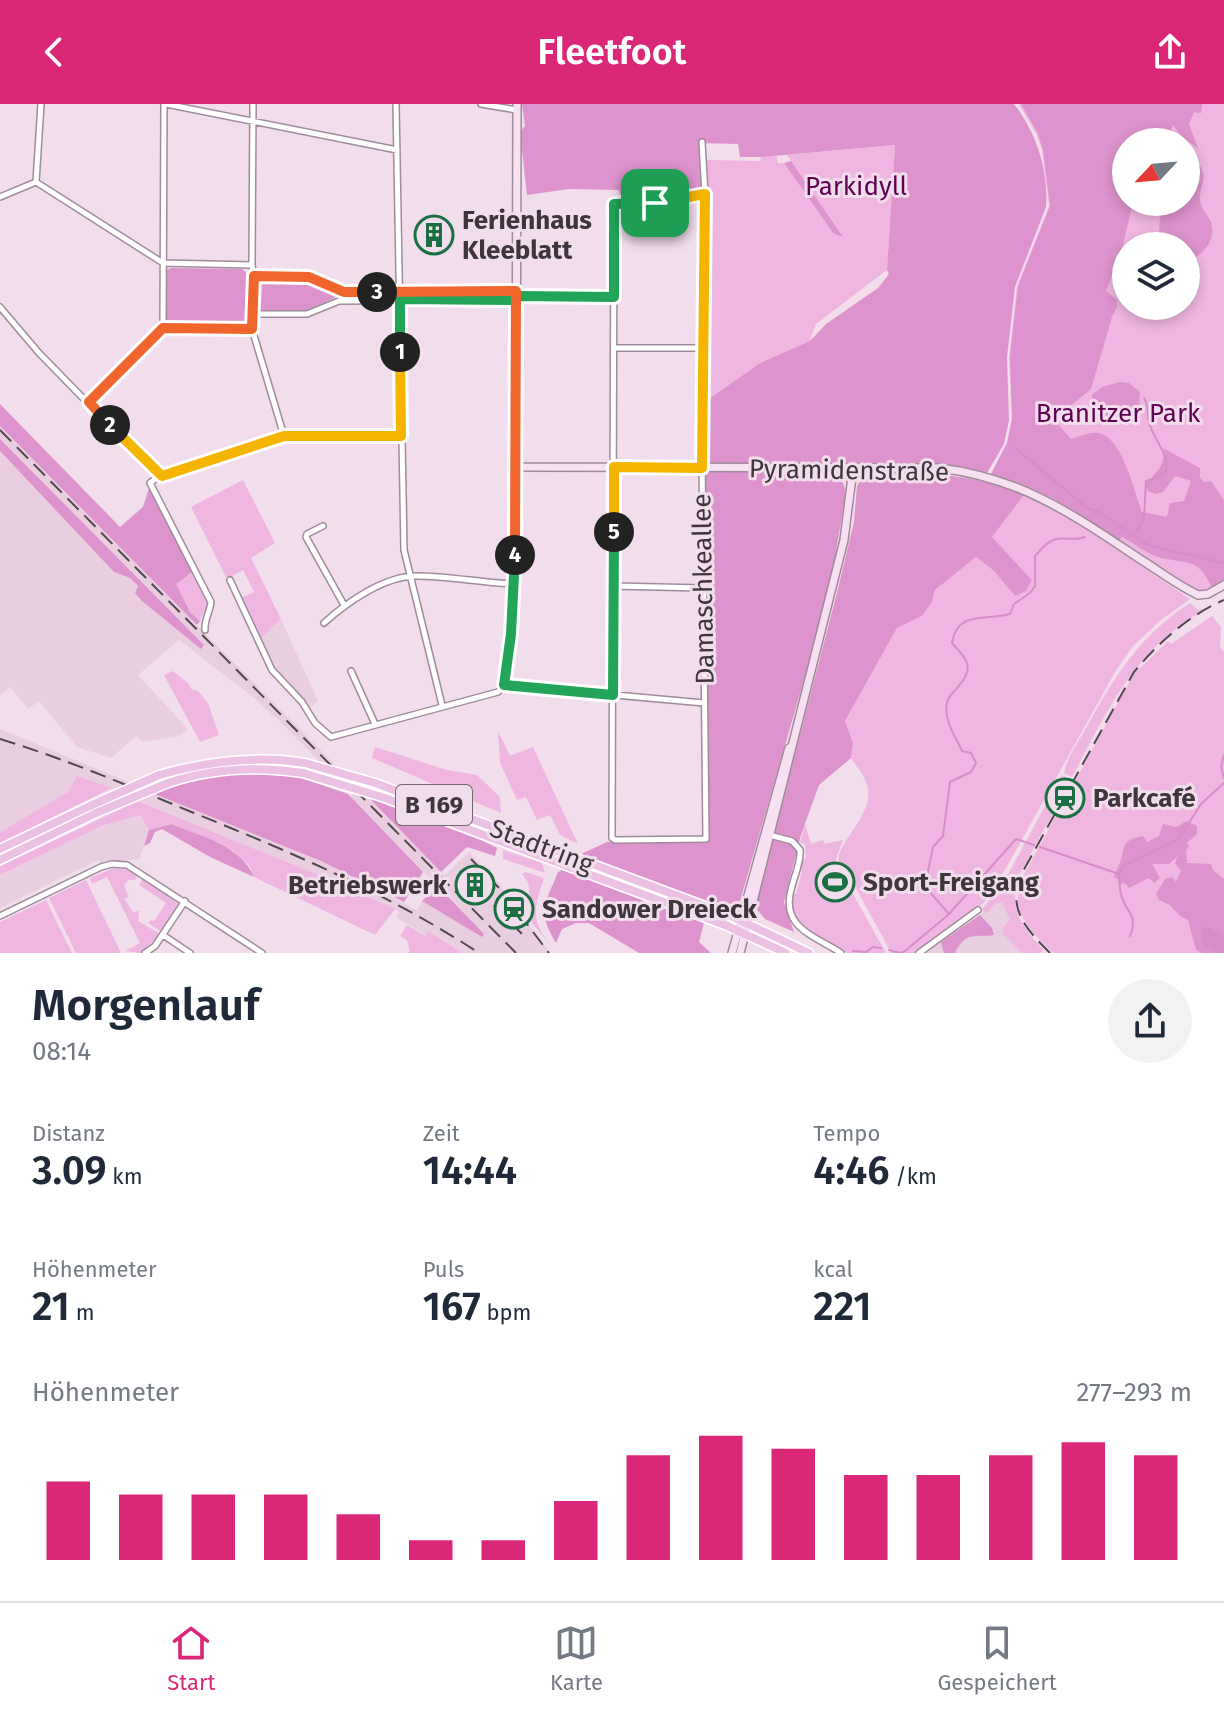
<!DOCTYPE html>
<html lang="de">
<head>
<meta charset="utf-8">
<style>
  body { margin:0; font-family:"Fira Sans",sans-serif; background:#f2f2f3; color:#1f2937; height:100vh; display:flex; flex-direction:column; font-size:30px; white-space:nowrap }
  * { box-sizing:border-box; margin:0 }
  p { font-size:26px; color:#747a83 }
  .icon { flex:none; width:44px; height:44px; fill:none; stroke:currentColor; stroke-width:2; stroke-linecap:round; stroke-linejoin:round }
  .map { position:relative; height:849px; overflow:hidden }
  .drawer { display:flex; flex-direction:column; background:#fff; flex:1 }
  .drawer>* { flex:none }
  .needle { width:52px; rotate:244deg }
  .buttons { position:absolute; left:1112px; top:24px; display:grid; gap:16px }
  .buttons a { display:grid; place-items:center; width:88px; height:88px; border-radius:50%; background:#fff; box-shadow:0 4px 12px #0003; font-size:40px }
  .pin { position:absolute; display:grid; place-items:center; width:68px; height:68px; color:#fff; margin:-34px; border-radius:16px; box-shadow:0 4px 12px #0006 }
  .km { position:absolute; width:40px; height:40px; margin:-20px; border-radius:50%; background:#222; color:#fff; font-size:22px; line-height:40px; text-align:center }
  .round { display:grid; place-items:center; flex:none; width:84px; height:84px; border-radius:42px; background:#f2f2f3 }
  .summary { display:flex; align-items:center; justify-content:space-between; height:136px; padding:0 32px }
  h1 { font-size:44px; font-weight:600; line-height:60px }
  .metrics { display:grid; grid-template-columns:repeat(3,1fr); gap:12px; height:136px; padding:8px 32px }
  .metrics div { display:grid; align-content:center }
  .metrics b { font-size:40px; font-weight:600 }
  .metrics small { font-size:22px; font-weight:400 }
  .metrics p { font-size:22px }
  .chart { height:224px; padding:16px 32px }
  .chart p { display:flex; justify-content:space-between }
  .chart svg { width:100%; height:144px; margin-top:8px; stroke:#db2777; stroke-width:6 }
  header { display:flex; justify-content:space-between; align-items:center; height:104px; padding:0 32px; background:#db2777; color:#fff; font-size:36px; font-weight:600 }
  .tabs { display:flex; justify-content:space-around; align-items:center; height:112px; border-top:2px solid #e0e1e3; background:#fff; font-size:22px; color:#747a83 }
  .tabs a { display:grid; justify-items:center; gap:4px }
  .tabs .selected { color:#db2777 }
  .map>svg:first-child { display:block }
  .built { fill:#e9cee2 }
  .green { fill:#efb6e2; fill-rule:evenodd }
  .forest { fill:#dd93cd }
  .water { fill:#d78dc7 }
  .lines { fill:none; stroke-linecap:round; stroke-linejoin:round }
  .stream { stroke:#d78dc7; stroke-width:2 }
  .street-casing { stroke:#9f8c9b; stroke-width:8 }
  .secondary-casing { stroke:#9f8c9b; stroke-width:10 }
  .primary-casing { stroke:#fff; stroke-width:11 }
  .street { stroke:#fff; stroke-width:5 }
  .secondary { stroke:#f6e0f1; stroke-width:7 }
  .primary { stroke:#edc1e3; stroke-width:8 }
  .rail { stroke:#51474e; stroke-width:2; stroke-dasharray:16 8; stroke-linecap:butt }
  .primary-bridge-casing { stroke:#fff; stroke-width:11; stroke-linecap:butt }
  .primary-bridge { stroke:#edc1e3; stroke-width:8 }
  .split-1-casing { stroke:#fff; stroke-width:16 }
  .split-2-casing { stroke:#fff; stroke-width:16 }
  .split-3-casing { stroke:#fff; stroke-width:16 }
  .split-4-casing { stroke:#fff; stroke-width:16 }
  .split-5-casing { stroke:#fff; stroke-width:16 }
  .split-6-casing { stroke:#fff; stroke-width:16 }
  .split-1 { stroke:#22a559; stroke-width:10 }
  .split-2 { stroke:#f5b400; stroke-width:10 }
  .split-3 { stroke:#f0652b; stroke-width:10 }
  .split-4 { stroke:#f0652b; stroke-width:10 }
  .split-5 { stroke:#22a559; stroke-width:10 }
  .split-6 { stroke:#f5b400; stroke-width:10 }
  .labels { text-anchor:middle; stroke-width:6; stroke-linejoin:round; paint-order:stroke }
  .shield { fill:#f2dded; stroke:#746871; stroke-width:2 }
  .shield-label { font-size:24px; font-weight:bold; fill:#3e363c }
  .park-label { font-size:26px; fill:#5e0152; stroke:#f2dded }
  .poi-label { font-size:26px; font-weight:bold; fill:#3e363c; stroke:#f2dded; text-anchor:start }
  .street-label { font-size:26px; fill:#3e363c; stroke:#f2dded }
</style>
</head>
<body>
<header><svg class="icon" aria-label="back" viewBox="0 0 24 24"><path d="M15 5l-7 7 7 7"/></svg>Fleetfoot<svg class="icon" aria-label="share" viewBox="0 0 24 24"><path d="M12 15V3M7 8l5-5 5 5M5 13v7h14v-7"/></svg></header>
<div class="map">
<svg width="1224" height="849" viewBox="0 0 1224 849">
  <rect width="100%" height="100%" fill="#f2dded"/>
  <path class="built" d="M0 322 441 768 445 771 469 748 500 781 550 849H462L430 827 426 832 396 813 399 809 395 805 324 773 78 672 68 688 0 728V625L321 757 417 806 422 797 481 832 483 830 437 778 423 768 351 695 352 690 278 616 253 593 179 536 138 571 188 625 179 632 142 638 136 632 111 654 77 643 39 597 28 605 10 583 0 592V347L114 468 130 474 138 482 135 489 204 541 0 335Z
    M281 515 318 597 309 605 273 565 259 536Z
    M135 711H140L149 726 139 755 101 759 98 756 0 804V771L104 721Z
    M999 791 1027 830 1046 849H925L980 811Z"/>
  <path class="green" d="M1019 0H1224V478C1212 485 1204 489 1190 484L1051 395 991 370 1007 339 1012 315 1009 253 1017 182 1049 102 1042 46 1037 31ZM1126 38H1186V98H1126ZM1126 142H1186V202H1126Z
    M895 41 887 166 816 220 810 237 760 259 706 297 707 56 760 57 761 53 776 51 778 59H784L833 129 842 132 787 51Z
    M243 376 275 439 251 454 281 515 259 536 239 495 254 488 243 466 227 475 191 403Z
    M1025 390 1065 410 1190 495 1161 516 1133 542 1115 568 991 791 977 805 916 849H891C880 827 867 805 856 784 852 776 841 767 839 758 834 742 872 713 868 686 867 674 857 663 851 654L853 639 845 617 897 524 922 512 932 498 935 486 976 453 994 467 1015 492 1032 476 992 433Z
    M192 468 208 499 200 517 190 508 175 479Z
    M1190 499 1198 506 1205 505C1131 550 1112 600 1072 673L1064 669C1067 654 1078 638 1086 624 1115 572 1139 532 1190 499Z
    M1212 512 1221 523 1220 543 1224 548V849H1053C1031 827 1010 810 1021 776L1121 593 1135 569 1168 537 1171 540Z
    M173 567 188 579 192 586 198 587 208 599 219 631 200 638 164 571Z
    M498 627 510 652 533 643 578 740 560 731 550 711 537 716 526 693 517 696 500 659Z
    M375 643 447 666 477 671 500 693 501 709 372 654Z
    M1062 671 1071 676 1018 773C1009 804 1022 824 1043 845L1040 849H1022L1002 829 1004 822 1010 816 1002 798 996 799 986 810 982 805 1001 783Z
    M77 672 112 684 0 739V728L68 688Z
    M138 697 324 773 395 805 375 831 254 773 249 761 232 746 172 720 149 726 140 711 104 721 0 771V762Z
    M805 720 811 740 823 736 825 740 843 736 835 758 886 849H847L805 825 793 809 791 790H796L802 768 799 765 802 756 806 755 805 740 800 739Z
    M503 746 542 759 545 769 503 755Z
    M114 764 131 766 138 771 135 776H128L124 782 129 793 124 794 133 808 139 807 138 817 160 830 141 849 125 847 140 839 107 773 92 780 90 774Z
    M525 768 544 774C534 805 530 813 550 841L525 810 524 807 531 799 528 778 522 770Z
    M143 774 180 801 162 828 148 819 151 816 154 817 166 799 139 781Z
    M86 776 121 849H76L49 794Z
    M46 796 72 849H0V818Z
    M407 821 425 832 429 827 462 849H408L410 847 407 836 400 832Z"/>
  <path class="forest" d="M522 0H1014C1036 28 1049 67 1046 103L1015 183 1007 253 1009 316 1004 340 987 369 942 360 706 361V297L760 259 810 237 826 220 878 184 889 170 887 166 895 41 761 53H740L738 40 700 39 702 88C676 93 645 103 620 90L619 86 569 85 527 91 520 28 525 22Z
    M1021 0H1202L1201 9 1194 8 1189 20 1198 44 1184 35 1173 21 1166 38H1126V98H1133L1123 141 1106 187 1117 196V203L1112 213 1091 285 1069 303 1058 320 1071 335C1080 333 1093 326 1102 330 1124 339 1134 388 1142 408L1167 413 1170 399 1184 397 1191 377 1175 372 1163 388 1155 390 1148 387 1146 380 1160 364 1165 351 1163 344 1200 364V374L1204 378 1211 377 1224 396V477L1212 484C1198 454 1190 460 1161 454 1148 451 1134 439 1122 433L1119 436 1052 394 991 370 1007 339 1012 315 1010 253 1018 182 1050 102 1043 46 1038 30Z
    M1189 56 1198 58C1209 76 1200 78 1200 95 1200 104 1208 111 1211 118 1217 137 1202 152 1186 158V142H1163C1156 128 1160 113 1164 98H1186V58Z
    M791 57 843 133 833 129 784 59Z
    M171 164 242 165 250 172 248 215 241 220H171L166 215 167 166Z
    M256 176 308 177 336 189V193L309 206H256Z
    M1120 278 1129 279 1140 288 1139 305 1121 318 1105 316 1093 307 1092 291 1102 283Z
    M0 300 120 423 143 403 149 384 192 468 176 480 190 508 200 517 197 521 0 322Z
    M0 335 204 541 201 545 142 497 135 489 138 482 130 474 114 468 0 347Z
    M706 367 834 368 841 373 846 388 829 489 740 797 721 803 581 750 607 738 708 737Z
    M873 367C927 368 975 371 1025 390L992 433 1032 476 1026 487 1015 492 994 467 976 453 935 486 932 498 922 512 897 524 845 617 853 639 851 654 819 681 801 731 784 798 794 828 765 815 755 803 837 489 854 418 857 382 864 371Z
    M254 669 301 674 348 690 423 768 404 798 321 757 155 690C187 676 219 671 254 669Z
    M369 694 483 737 497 744 495 752 467 743 441 768Z
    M1186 717 1197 722V730L1187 739 1189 742 1186 747 1187 759 1211 760 1213 766 1224 775V849H1202L1196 846 1188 816 1180 812 1170 801 1159 796 1156 790 1165 775 1172 773 1176 778 1181 767 1175 759 1178 752 1169 760H1152L1160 774 1154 779 1149 774 1129 784 1125 779 1119 780 1118 775 1114 773C1115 768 1118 765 1119 761 1126 745 1119 736 1143 732L1147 738 1159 732 1163 720 1177 723Z
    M172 720C201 733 241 741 254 773L210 753 162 725 155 728 150 739 144 742 149 726Z
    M562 766 704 819 699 838 711 849H639L589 819H576L562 825 556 839C536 806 545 801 558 768Z
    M438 782 484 830 482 833 422 797Z
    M980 811 992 824 994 831C975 834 966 826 955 849H944L941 838Z"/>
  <path class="water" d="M1206 822 1224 832V849C1210 849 1193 835 1206 822Z"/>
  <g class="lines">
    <path class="stream" d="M1014 343 1087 404 1099 408 1143 438 1155 443 1224 459
      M1134 431 1144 415 1146 377 1158 373 1166 367C1168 349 1154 335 1149 319 1146 309 1150 303 1144 294
      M1224 651 1221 663 1224 674
      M1034 741 1016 735 949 810 928 786 927 772 933 743 943 732 950 678 971 668 976 659 971 649 962 647C956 634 943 615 947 599 948 592 954 588 958 583 976 562 966 555 952 539 957 506 986 517 1010 510L1014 500 1030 489 1035 482V452C1041 446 1048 436 1057 435 1067 433 1075 437 1085 433
      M1040 743 1119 770C1120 777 1119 783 1121 790 1125 809 1139 809 1130 832
      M1119 769 1124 761 1178 736 1201 700 1224 679
      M889 846 901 849 905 847 948 811
      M853 847 866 848 873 843 881 844"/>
    <defs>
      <path id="street" d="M166 0 397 46
        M253 0 252 161 254 172 252 225 284 332
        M396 0 404 446 442 601
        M481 0 517 6
        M702 38 705 90
        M36 78 163 159 252 161
        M36 78 41 0
        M705 90 702 354 706 735 615 736 612 734 614 100 655 99Z
        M0 93 36 78
        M254 172 309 173 344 188 516 187
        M516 192 614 193
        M0 203 39 249 159 372
        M253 210H307L339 197 516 196
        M163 224 164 0
        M614 244H704
        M89 298 163 224 252 225
        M323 422 307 430 306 433 344 501
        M230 476 272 566 302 598 315 619 331 633 498 588C519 572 515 398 516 363
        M614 482 703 484
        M324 519C346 499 384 472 416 472 449 472 482 479 515 480
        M205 526C204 516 210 508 211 498L150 379 159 372 284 332H401
        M351 567 375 620
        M504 581 704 599
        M766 730 792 737 800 746C801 758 795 770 792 782 779 823 813 831 841 849
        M0 812 101 763 112 760 127 761 262 849
        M163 831 190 849
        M145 849 155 842 185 797
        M919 849 978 806"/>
      <path id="secondary" d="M517 0 516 363 939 364C1022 374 1072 410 1140 455 1159 467 1177 481 1198 491L1208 490 1224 481
        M732 849 789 644
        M740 849 844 436 853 365"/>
      <path id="primary" d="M159 671C208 657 255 651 305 659
        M168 679C212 664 257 662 303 669
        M375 679 729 811 809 849
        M385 694 725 821 786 849
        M0 745 92 701
        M0 756 96 709"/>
    </defs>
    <use href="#street" class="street-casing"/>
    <use href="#secondary" class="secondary-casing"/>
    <use href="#primary" class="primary-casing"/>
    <use href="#street" class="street"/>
    <use href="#secondary" class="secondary"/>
    <use href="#primary" class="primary"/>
    <path class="rail" d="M0 326 516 849
      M0 635C66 655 131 683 194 709 293 749 389 790 479 849
      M471 755 502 787 549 849
      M460 767 527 835
      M1050 849C1026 825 1006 804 1022 769L1134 568C1158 539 1189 511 1224 496"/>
    <defs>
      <path id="primary-bridge" d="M305 659 375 679
        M303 669 385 694
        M92 701 159 671
        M96 709 168 679"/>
    </defs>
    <use href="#primary-bridge" class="primary-bridge-casing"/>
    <use href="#primary-bridge" class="primary-bridge"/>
  </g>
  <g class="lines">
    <defs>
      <path id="split-1" d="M400 248V195L510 196H516V192L614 193V100L655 99"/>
      <path id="split-2" d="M110 321 162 372 284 332H401L400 248"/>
      <path id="split-3" d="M110 321 89 298 163 224 252 225 254 172 309 173 344 188H377"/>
      <path id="split-4" d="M377 188 516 187 515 451"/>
      <path id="split-5" d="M515 451 511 530 504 581 613 591 614 428"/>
      <path id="split-6" d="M614 428V363L702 364 705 90 655 99"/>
    </defs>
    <use href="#split-1" class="split-1-casing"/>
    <use href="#split-2" class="split-2-casing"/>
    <use href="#split-3" class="split-3-casing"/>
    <use href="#split-4" class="split-4-casing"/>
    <use href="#split-5" class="split-5-casing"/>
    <use href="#split-6" class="split-6-casing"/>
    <use href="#split-1" class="split-1"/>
    <use href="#split-2" class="split-2"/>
    <use href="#split-3" class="split-3"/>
    <use href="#split-4" class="split-4"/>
    <use href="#split-5" class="split-5"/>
    <use href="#split-6" class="split-6"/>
  </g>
  <defs>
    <symbol id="building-ring" viewBox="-11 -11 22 22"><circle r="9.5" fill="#f2dded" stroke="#1a7042" stroke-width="1.5"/><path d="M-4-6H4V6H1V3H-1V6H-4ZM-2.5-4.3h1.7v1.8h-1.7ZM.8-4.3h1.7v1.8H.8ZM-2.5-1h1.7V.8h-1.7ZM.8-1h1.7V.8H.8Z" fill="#1a7042"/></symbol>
    <symbol id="station-ring" viewBox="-11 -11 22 22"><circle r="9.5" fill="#f2dded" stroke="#1a7042" stroke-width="1.5"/><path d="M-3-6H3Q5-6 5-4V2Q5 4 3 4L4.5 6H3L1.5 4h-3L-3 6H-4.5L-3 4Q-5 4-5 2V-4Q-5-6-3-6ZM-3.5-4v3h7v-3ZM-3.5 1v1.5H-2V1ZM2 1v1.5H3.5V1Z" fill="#1a7042"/></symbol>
    <symbol id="stadium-ring" viewBox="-11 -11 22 22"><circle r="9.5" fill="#f2dded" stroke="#1a7042" stroke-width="1.5"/><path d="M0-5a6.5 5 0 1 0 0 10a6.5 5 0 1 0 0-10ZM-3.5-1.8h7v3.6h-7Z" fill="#1a7042"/></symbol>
  </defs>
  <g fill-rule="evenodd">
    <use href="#building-ring" x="412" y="109" width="44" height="44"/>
    <use href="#station-ring" x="1043" y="672" width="44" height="44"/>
    <use href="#stadium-ring" x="813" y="756" width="44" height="44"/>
    <use href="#building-ring" x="453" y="759" width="44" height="44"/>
    <use href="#station-ring" x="492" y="783" width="44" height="44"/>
  </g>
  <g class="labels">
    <rect class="shield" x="396" y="681" width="76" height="40" rx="6"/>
    <g class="shield-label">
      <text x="434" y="709">B 169</text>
    </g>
    <g class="park-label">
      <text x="856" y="91">Parkidyll</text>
      <text x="1118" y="318">Branitzer Park</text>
    </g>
    <g class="poi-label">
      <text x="462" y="125">Ferienhaus<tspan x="462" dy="30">Kleeblatt</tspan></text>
      <text x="1093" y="703">Parkcafé</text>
      <text x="863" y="787">Sport-Freigang</text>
      <text x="447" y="790" text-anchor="end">Betriebswerk</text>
      <text x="542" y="814">Sandower Dreieck</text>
    </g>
    <g class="street-label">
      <text transform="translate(849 366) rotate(1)" y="9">Pyramidenstraße</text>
      <text transform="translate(703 485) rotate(-91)" y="9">Damaschkeallee</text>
      <text transform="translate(542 742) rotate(21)" y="9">Stadtring</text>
    </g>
  </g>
</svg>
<div class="buttons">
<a><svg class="needle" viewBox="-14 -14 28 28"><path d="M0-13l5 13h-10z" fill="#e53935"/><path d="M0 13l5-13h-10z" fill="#747a83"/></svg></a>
<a><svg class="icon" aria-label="layers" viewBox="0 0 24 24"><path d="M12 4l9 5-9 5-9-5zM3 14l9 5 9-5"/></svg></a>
</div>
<div class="pin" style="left:655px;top:99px;background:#1e9e55"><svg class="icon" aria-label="arrive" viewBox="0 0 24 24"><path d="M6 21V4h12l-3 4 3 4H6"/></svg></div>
<b class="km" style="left:400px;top:248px">1</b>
<b class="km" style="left:110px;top:321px">2</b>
<b class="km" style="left:377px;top:188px">3</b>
<b class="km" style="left:515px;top:451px">4</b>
<b class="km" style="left:614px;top:428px">5</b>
</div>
<section class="drawer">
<div class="summary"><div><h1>Morgenlauf</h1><p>08:14</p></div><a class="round"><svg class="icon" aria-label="share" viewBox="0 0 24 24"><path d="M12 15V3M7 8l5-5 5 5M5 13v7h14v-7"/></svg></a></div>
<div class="metrics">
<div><p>Distanz</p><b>3.09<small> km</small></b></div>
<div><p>Zeit</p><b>14:44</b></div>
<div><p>Tempo</p><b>4:46<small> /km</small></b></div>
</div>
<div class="metrics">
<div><p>Höhenmeter</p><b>21<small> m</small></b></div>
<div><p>Puls</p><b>167<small> bpm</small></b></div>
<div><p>kcal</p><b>221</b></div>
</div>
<div class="chart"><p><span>Höhenmeter</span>277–293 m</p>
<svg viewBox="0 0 160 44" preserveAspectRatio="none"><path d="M5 44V20M15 44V24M25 44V24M35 44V24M45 44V30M55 44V38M65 44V38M75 44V26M85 44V12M95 44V6M105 44V10M115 44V18M125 44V18M135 44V12M145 44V8M155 44V12"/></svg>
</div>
</section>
<nav class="tabs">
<a class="selected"><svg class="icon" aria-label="home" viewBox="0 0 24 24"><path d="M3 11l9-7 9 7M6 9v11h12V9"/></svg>Start</a>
<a><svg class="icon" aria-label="map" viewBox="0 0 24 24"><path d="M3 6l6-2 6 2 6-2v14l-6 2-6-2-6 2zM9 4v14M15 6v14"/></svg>Karte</a>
<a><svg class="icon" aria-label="saved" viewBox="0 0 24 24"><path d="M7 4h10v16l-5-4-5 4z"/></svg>Gespeichert</a>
</nav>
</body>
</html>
